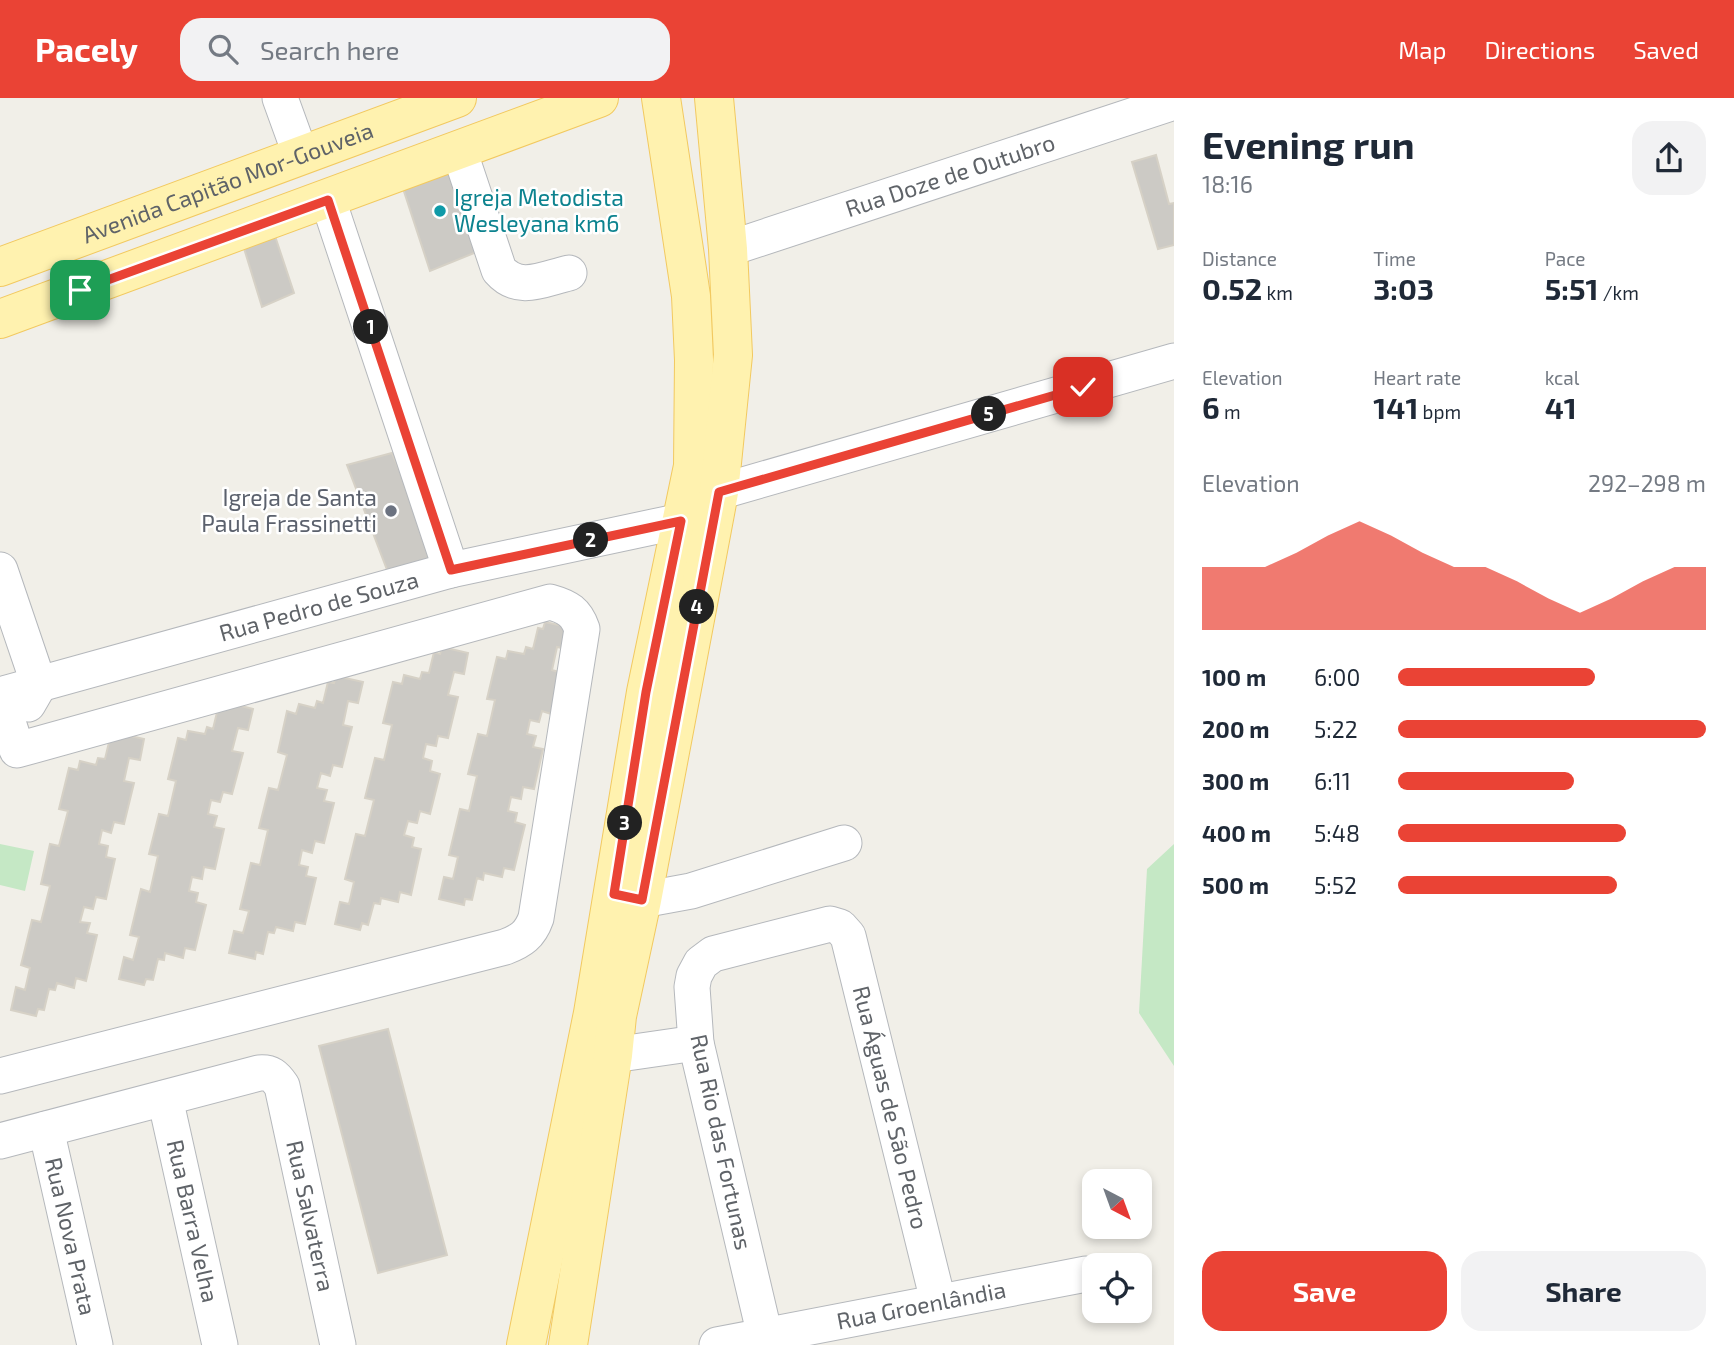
<!DOCTYPE html>
<html lang="en">
<head>
<meta charset="utf-8">
<style>
  body { margin:0; font-family:"Exo 2",sans-serif; background:#f2f2f3; color:#1f2937; height:100vh; display:flex; flex-direction:column; font-size:26px; white-space:nowrap }
  * { box-sizing:border-box; margin:0 }
  p { font-size:23px; color:#747a83 }
  .icon { flex:none; width:38px; height:38px; fill:none; stroke:currentColor; stroke-width:2; stroke-linecap:round; stroke-linejoin:round }
  .map { position:relative; flex:1; overflow:hidden }
  .side { display:flex; flex-direction:column; background:#fff; width:560px }
  .side>* { flex:none }
  .needle { width:46px; rotate:139deg }
  .tools { position:absolute; left:1082px; top:1071px; display:grid; gap:14px }
  .tools a { display:grid; place-items:center; width:70px; height:70px; border-radius:14px; background:#fff; box-shadow:0 4px 10px #0003; font-size:35px }
  .pin { position:absolute; display:grid; place-items:center; width:60px; height:60px; color:#fff; margin:-30px; border-radius:14px; box-shadow:0 4px 10px #0006 }
  .km { position:absolute; width:35px; height:35px; margin:-18px; border-radius:50%; background:#222; color:#fff; font-size:19px; line-height:35px; text-align:center }
  .round { display:grid; place-items:center; flex:none; width:74px; height:74px; border-radius:21px; background:#f2f2f3 }
  .overview { display:flex; align-items:center; justify-content:space-between; height:119px; padding:0 28px }
  h1 { font-size:38px; font-weight:700; line-height:52px }
  .metrics { display:grid; grid-template-columns:repeat(3,1fr); gap:10px; height:119px; padding:7px 28px }
  .metrics div { display:grid; align-content:center }
  .metrics b { font-size:30px; font-weight:700 }
  .metrics small { font-size:19px; font-weight:400 }
  .metrics p { font-size:19px }
  .chart { height:196px; padding:14px 28px }
  .chart p { display:flex; justify-content:space-between }
  .chart svg { width:100%; height:126px; margin-top:7px; fill:#ea4335; opacity:.7 }
  .button { display:flex; gap:14px; margin-top:auto; padding:14px 28px }
  .button a { flex:1; height:80px; border-radius:21px; background:#ea4335; color:#fff; font-size:28px; font-weight:700; line-height:80px; text-align:center }
  .button a+a { background:#f2f2f3; color:#1f2937 }
  ul { padding:0 28px; list-style:none; font-size:23px }
  li { display:grid; grid-template-columns:112px 84px 1fr; align-items:center; height:52px }
  li i { height:18px; border-radius:9px; background:#ea4335 }
  header { display:flex; align-items:center; gap:42px; box-sizing:border-box; height:98px; padding:0 35px; background:#ea4335; color:#fff }
  header strong { font-size:33px }
  nav { display:flex; gap:38px; margin-inline-start:auto; font-size:24px }
  .search { width:490px; height:63px; background:#f2f2f3; display:flex; align-items:center; gap:18px; box-sizing:border-box; padding:0 24px; border-radius:21px; color:#747a83; font-size:26px }
  main { display:flex; flex:1; min-height:0 }
  .map>svg:first-child { display:block }
  .green { fill:#c5e8c5 }
  .building { fill:#cccac5; stroke:#d6d1c6; stroke-width:2 }
  .lines { fill:none; stroke-linecap:round; stroke-linejoin:round }
  .minor-casing { stroke:#b5b8bc; stroke-width:37 }
  .major-casing { stroke:#f2c960; stroke-width:40 }
  .minor { stroke:#fff; stroke-width:35 }
  .major { stroke:#fff2af; stroke-width:38 }
  .route-casing { stroke:#fff; stroke-width:14 }
  .route { stroke:#ea4335; stroke-width:9 }
  .culture-dot { fill:#0f9aa8; stroke:#fff; stroke-width:2.5 }
  .worship-dot { fill:#6b7280; stroke:#fff; stroke-width:2.5 }
  .labels { text-anchor:middle; stroke-width:5; stroke-linejoin:round; paint-order:stroke }
  .street-label { font-size:23px; fill:#5f6368; stroke:#fff }
  .culture-label { font-size:23px; fill:#0d838f; stroke:#fff; text-anchor:start }
  .worship-label { font-size:23px; fill:#5b616d; stroke:#fff; text-anchor:end }
</style>
</head>
<body>
<header>
<strong>Pacely</strong>
<div class="search"><svg class="icon" aria-label="search" viewBox="0 0 24 24"><circle cx="10" cy="10" r="6"/><path d="M15 15l6 6"/></svg>Search here</div>
<nav><a>Map</a><a>Directions</a><a>Saved</a></nav>
</header>
<main>
<div class="map">
<svg width="1174" height="1247" viewBox="0 0 1174 1247">
  <rect width="100%" height="100%" fill="#f1efe8"/>
  <path class="green" d="M0 746 34 753 25 793 0 787Z
    M1174 746V968L1139 915 1147 771Z"/>
  <path class="building" d="M449 56 484 151 430 173 398 75Z
    M1156 57 1169 106 1174 105V147L1158 151 1132 64Z
    M270 123 294 195 262 209 239 134Z
    M392 355 437 459 389 477 347 367Z
    M545 524 572 530 567 551 557 549 552 572 562 575 551 616 542 613 539 624 530 622 527 636 536 638 533 649 543 651 534 691 523 689 521 701 511 699 508 713 517 715 515 724 525 727 514 772 504 770 502 779 484 775 483 782 477 780 472 802 465 801 464 807 439 801 444 779 453 781 458 759 449 757 460 711 469 713 477 678 468 676 478 636 487 638 495 602 487 601 497 559 506 561 508 553 524 556 526 549 533 551 538 530 543 531Z
    M442 549 468 555 464 576 454 574 448 597 458 599 448 640 438 638 436 648 426 646 423 660 432 663 430 673 440 676 430 716 420 713 417 725 408 723 404 737 414 740 412 749 421 751 411 797 400 794 398 804 381 800 380 806 374 805 368 827 362 825 360 832 335 826 340 804 349 806 354 784 345 781 356 736 365 738 374 702 365 700 375 660 384 662 392 627 383 625 393 584 402 586 404 577 420 581 422 574 429 575 434 554 440 556Z
    M336 578 363 584 358 605 348 603 343 627 352 629 342 669 333 667 330 678 321 675 317 690 327 692 324 703 334 705 324 745 315 743 312 755 302 752 299 767 308 769 306 778 316 780 305 826 295 824 293 833 276 829 274 835 268 834 263 856 256 854 255 861 229 855 234 833 243 835 249 813 240 811 251 765 260 767 268 732 259 730 269 690 278 692 287 657 278 654 287 613 296 616 299 606 315 610 317 603 323 605 328 584 334 585Z
    M226 604 253 611 248 632 238 630 232 653 243 655 232 696 223 694 220 704 211 702 208 716 217 718 214 729 224 731 215 771 204 769 202 781 192 779 189 793 198 795 196 804 206 807 195 852 185 850 183 860 165 855 164 862 158 861 153 882 146 881 144 887 119 881 124 859 133 862 139 839 130 837 141 791 150 794 158 758 149 756 159 716 168 718 176 683 168 681 178 640 186 642 188 633 205 636 207 629 213 631 218 610Z
    M117 635 144 641 140 662 129 660 124 683 134 685 124 726 114 724 111 735 102 732 99 746 108 748 106 759 115 761 106 801 96 799 93 811 84 809 80 824 90 825 87 835 97 837 86 883 76 880 74 890 57 885 55 892 49 891 44 912 38 911 36 918 11 912 16 889 25 892 30 870 21 867 32 822 41 824 50 788 41 786 50 746 59 748 68 713 59 711 69 670 78 672 80 663 96 667 98 660 105 661 110 640Z
    M388 931 447 1157 378 1175 319 948Z"/>
  <g class="lines">
    <defs>
      <g id="minor">
        <path d="M280 0 301 58"/>
        <path d="M459 52 499 172C519 195 543 181 569 175"/>
        <path d="M328 102 451 472"/>
        <path id="s1" d="M728 151 1174 4"/>
        <path d="M719 394 1174 263"/>
        <path d="M0 472 39 587 28 606"/>
        <path id="s2" d="M0 597 451 472 681 423"/>
        <path d="M617 797 642 802 691 793 844 745"/>
        <path d="M613 957 696 945"/>
        <path d="M0 978 505 849C521 843 530 837 536 820L582 531C576 514 568 509 550 504L17 652 8 624"/>
        <path id="s3" d="M165 1000 220 1247"/>
        <path id="s4" d="M46 1031 95 1247"/>
        <path id="s5" d="M0 1043 259 975C271 974 275 978 282 988L338 1247"/>
        <path id="s6" d="M765 1238 696 945 692 889 694 878 701 865 713 856 830 826 840 829 848 838 938 1203"/>
        <path id="s7" d="M717 1247 1086 1176"/>
      </g>
      <g id="major">
        <path id="s8" d="M0 169 457 0"/>
        <path d="M0 221 599 0"/>
        <path d="M526 1247 593 915 646 594 693 368 694 262 691 198 661 0"/>
        <path d="M568 1247 613 957 617 918 642 802 719 394 733 257 728 151 714 0"/>
      </g>
    </defs>
    <use href="#minor" class="minor-casing"/>
    <use href="#major" class="major-casing"/>
    <use href="#minor" class="minor"/>
    <use href="#major" class="major"/>
  </g>
  <g class="lines">
    <defs>
      <path id="route" d="M80 192 328 102 451 472 681 423 646 594 614 796 642 802 719 394 1083 289"/>
    </defs>
    <use href="#route" class="route-casing"/>
    <use href="#route" class="route"/>
  </g>
  <circle class="culture-dot" cx="440" cy="113" r="7"/>
  <circle class="worship-dot" cx="391" cy="413" r="7"/>
  <g class="labels">
    <g class="street-label">
      <text dy="8" stroke="none"><textPath href="#s1" startOffset="234">Rua Doze de Outubro</textPath></text>
      <text dy="8" stroke="none"><textPath href="#s8" startOffset="243">Avenida Capitão Mor-Gouveia</textPath></text>
      <text dy="8" stroke="none"><textPath href="#s2" startOffset="331">Rua Pedro de Souza</textPath></text>
      <text dy="8" stroke="none"><textPath href="#s6" startOffset="718">Rua Águas de São Pedro</textPath></text>
      <text transform="translate(721 1044) rotate(78)" y="8">Rua Rio das Fortunas</text>
      <text dy="8" stroke="none"><textPath href="#s5" startOffset="429">Rua Salvaterra</textPath></text>
      <text dy="8" stroke="none"><textPath href="#s3" startOffset="126">Rua Barra Velha</textPath></text>
      <text dy="8" stroke="none"><textPath href="#s4" startOffset="110">Rua Nova Prata</textPath></text>
      <text dy="8" stroke="none"><textPath href="#s7" startOffset="208">Rua Groenlândia</textPath></text>
    </g>
    <g class="culture-label">
      <text x="454" y="108">Igreja Metodista<tspan x="454" dy="26">Wesleyana km6</tspan></text>
    </g>
    <g class="worship-label">
      <text x="377" y="408">Igreja de Santa<tspan x="377" dy="26">Paula Frassinetti</tspan></text>
    </g>
  </g>
</svg>
<div class="tools">
<a><svg class="needle" viewBox="-14 -14 28 28"><path d="M0-13l5 13h-10z" fill="#e53935"/><path d="M0 13l5-13h-10z" fill="#747a83"/></svg></a>
<a><svg class="icon" aria-label="locate" viewBox="0 0 24 24"><circle cx="12" cy="12" r="6"/><path d="M12 2v4M12 18v4M2 12h4M18 12h4"/></svg></a>
</div>
<div class="pin" style="left:80px;top:192px;background:#1e9e55"><svg class="icon" aria-label="arrive" viewBox="0 0 24 24"><path d="M6 21V4h12l-3 4 3 4H6"/></svg></div>
<div class="pin" style="left:1083px;top:289px;background:#d93025"><svg class="icon" aria-label="check" viewBox="0 0 24 24"><path d="M5 12l5 5 9-10"/></svg></div>
<b class="km" style="left:371px;top:229px">1</b>
<b class="km" style="left:591px;top:442px">2</b>
<b class="km" style="left:625px;top:725px">3</b>
<b class="km" style="left:697px;top:509px">4</b>
<b class="km" style="left:989px;top:316px">5</b>
</div>
<section class="side">
<div class="overview"><div><h1>Evening run</h1><p>18:16</p></div><a class="round"><svg class="icon" aria-label="share" viewBox="0 0 24 24"><path d="M12 15V3M7 8l5-5 5 5M5 13v7h14v-7"/></svg></a></div>
<div class="metrics">
<div><p>Distance</p><b>0.52<small> km</small></b></div>
<div><p>Time</p><b>3:03</b></div>
<div><p>Pace</p><b>5:51<small> /km</small></b></div>
</div>
<div class="metrics">
<div><p>Elevation</p><b>6<small> m</small></b></div>
<div><p>Heart rate</p><b>141<small> bpm</small></b></div>
<div><p>kcal</p><b>41</b></div>
</div>
<div class="chart"><p><span>Elevation</span>292–298 m</p>
<svg viewBox="0 0 160 44" preserveAspectRatio="none"><path d="M0 44V22L10 22L20 22L30 17L40 11L50 6L60 11L70 17L80 22L90 22L100 27L110 33L120 38L130 33L140 27L150 22L160 22V44z"/></svg>
</div>
<ul>
<li><b>100 m</b>6:00<i style="width:64%"></i></li>
<li><b>200 m</b>5:22<i style="width:100%"></i></li>
<li><b>300 m</b>6:11<i style="width:57%"></i></li>
<li><b>400 m</b>5:48<i style="width:74%"></i></li>
<li><b>500 m</b>5:52<i style="width:71%"></i></li>
</ul>
<div class="button"><a>Save</a><a>Share</a></div>
</section>
</main>
</body>
</html>
